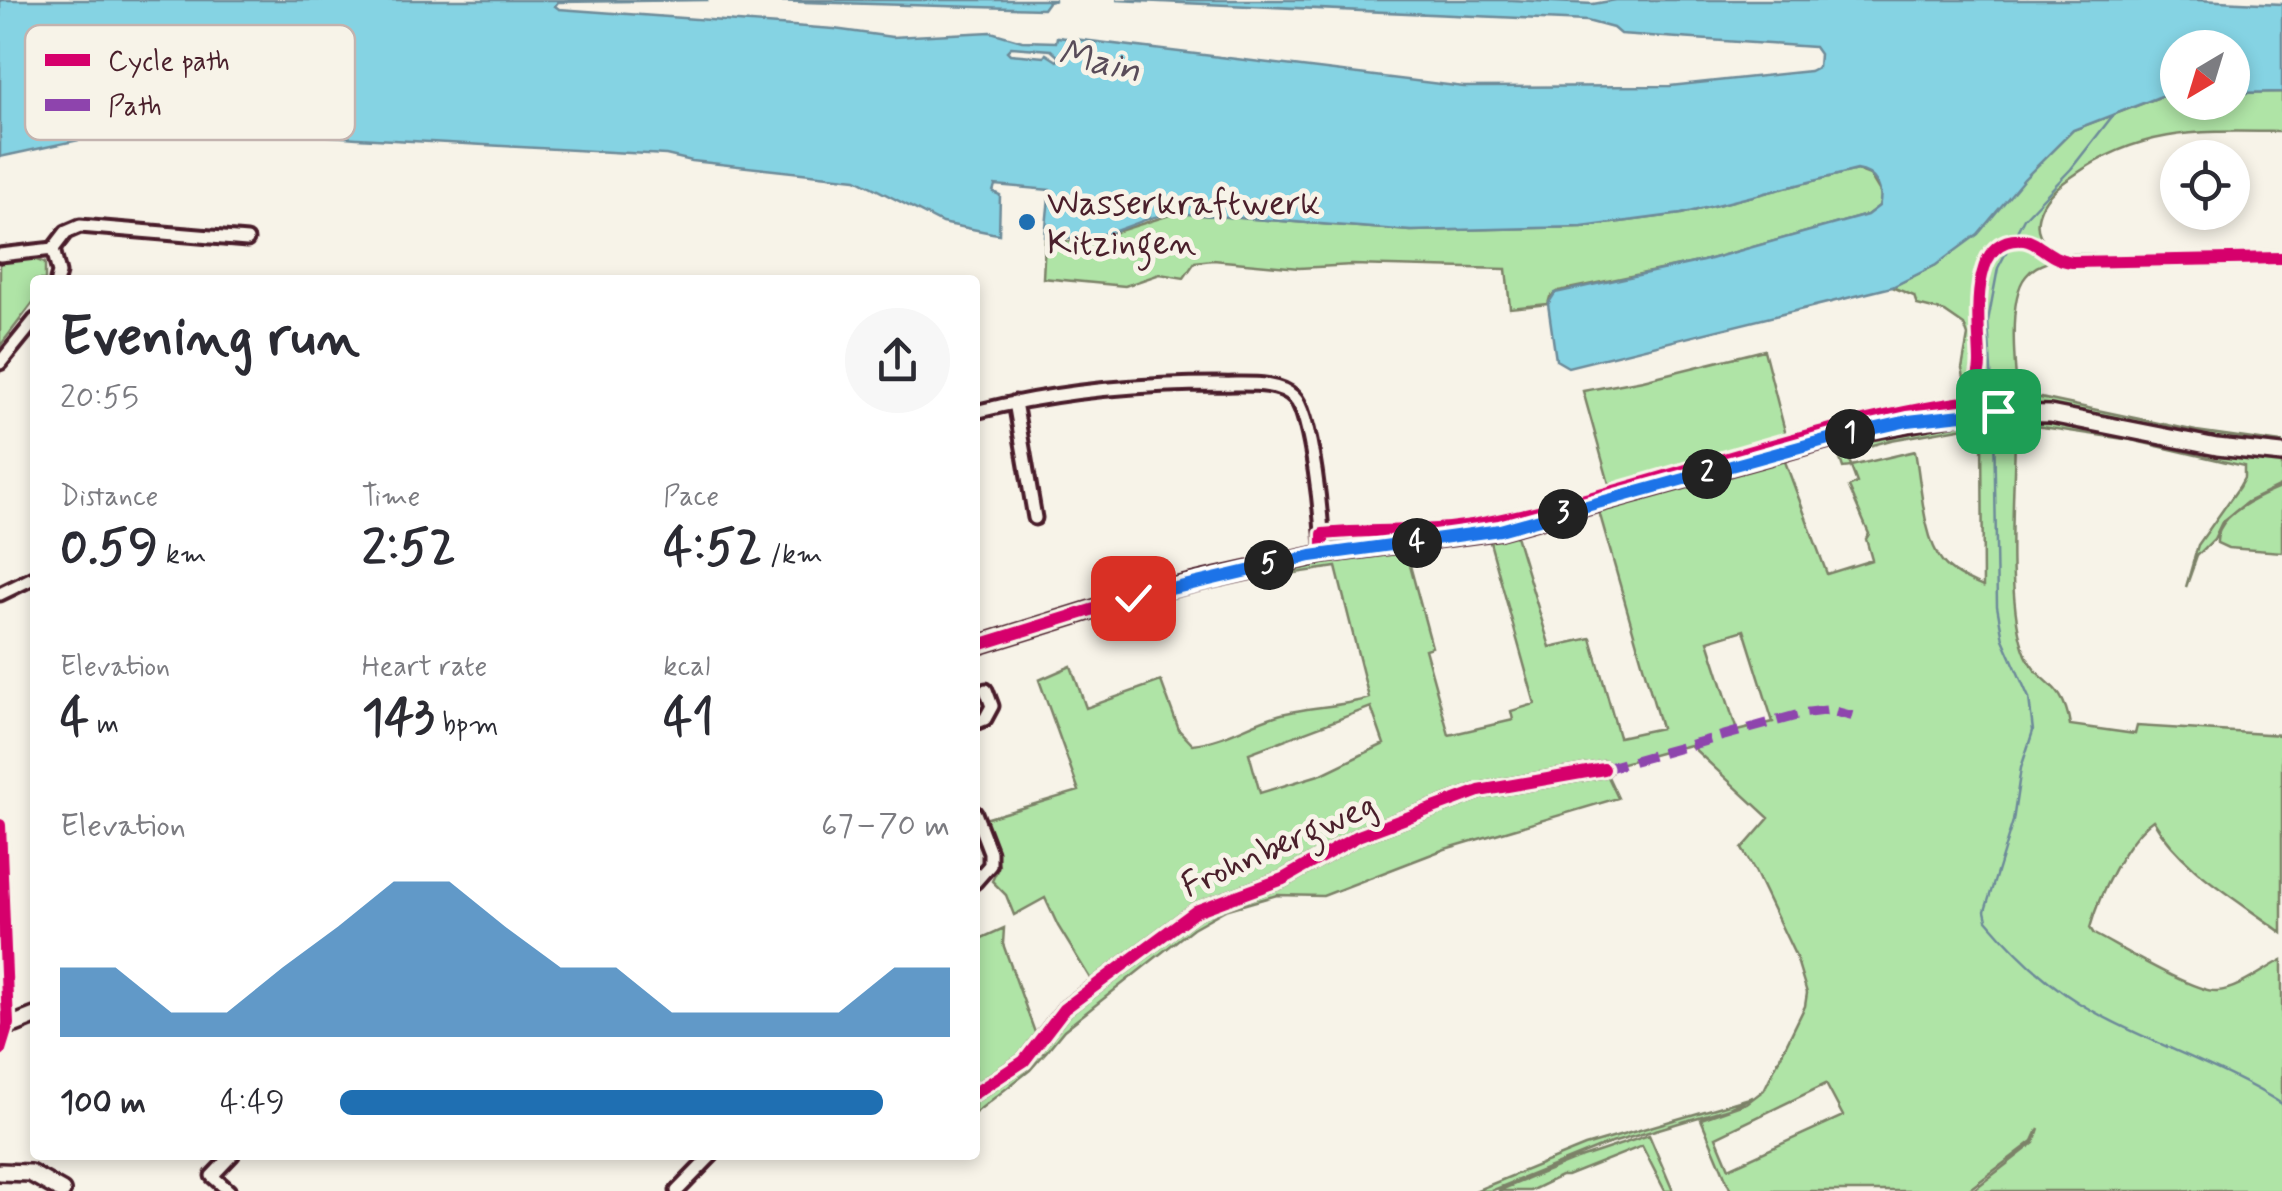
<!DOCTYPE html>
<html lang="en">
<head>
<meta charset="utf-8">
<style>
  body { margin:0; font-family:Mynerve,sans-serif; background:#f7f7f7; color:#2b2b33; height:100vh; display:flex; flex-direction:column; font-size:38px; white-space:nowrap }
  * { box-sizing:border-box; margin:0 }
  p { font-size:32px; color:#7c7c81 }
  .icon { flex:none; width:55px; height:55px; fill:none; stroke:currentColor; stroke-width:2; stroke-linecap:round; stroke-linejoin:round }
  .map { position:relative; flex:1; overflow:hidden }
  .details { position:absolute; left:30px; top:275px; width:950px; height:885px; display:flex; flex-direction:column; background:#fff; border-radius:10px; box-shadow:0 5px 15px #0003 }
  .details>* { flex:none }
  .needle { width:65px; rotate:218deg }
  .tools { position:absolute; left:2160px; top:30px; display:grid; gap:20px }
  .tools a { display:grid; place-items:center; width:90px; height:90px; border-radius:50%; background:#fff; box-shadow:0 5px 15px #0003; font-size:50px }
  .pin { position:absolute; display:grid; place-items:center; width:85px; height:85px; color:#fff; margin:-42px; border-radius:20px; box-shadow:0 5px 15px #0006 }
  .km { position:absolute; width:50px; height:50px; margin:-25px; border-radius:50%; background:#222; color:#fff; font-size:28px; line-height:50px; text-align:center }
  .round { display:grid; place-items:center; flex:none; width:105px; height:105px; border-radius:52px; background:#f7f7f7 }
  .head { display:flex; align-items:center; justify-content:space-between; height:170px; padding:0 30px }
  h1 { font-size:55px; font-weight:800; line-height:75px }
  .figures { display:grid; grid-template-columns:repeat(3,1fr); gap:15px; height:170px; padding:10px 30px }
  .figures div { display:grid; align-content:center }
  .figures b { font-size:50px; font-weight:800 }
  .figures small { font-size:28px; font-weight:400 }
  .figures p { font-size:28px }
  .chart { height:280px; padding:20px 30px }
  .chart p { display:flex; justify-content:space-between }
  .chart svg { width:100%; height:180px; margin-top:10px; fill:#1f6fb2; opacity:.7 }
  ul { padding:0 30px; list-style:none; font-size:32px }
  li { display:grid; grid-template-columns:160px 120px 1fr; align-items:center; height:75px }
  li i { height:25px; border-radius:12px; background:#1f6fb2 }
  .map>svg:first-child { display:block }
  .green { fill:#afe4a6; stroke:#7c8268; stroke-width:2.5; fill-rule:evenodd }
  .water { fill:#85d3e3; stroke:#6d8b99; stroke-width:2.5; fill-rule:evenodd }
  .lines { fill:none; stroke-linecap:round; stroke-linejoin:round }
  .stream { stroke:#6d8b99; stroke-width:2.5 }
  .street-casing { stroke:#4a1f2b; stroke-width:19 }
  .secondary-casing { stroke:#4a1f2b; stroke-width:22 }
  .street { stroke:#f7f3e8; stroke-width:11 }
  .secondary { stroke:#f7f3e8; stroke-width:15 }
  .quiet { stroke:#8e44ad; stroke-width:10; stroke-dasharray:20 10; stroke-linecap:butt }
  .cycleway-casing { stroke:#f7f3e8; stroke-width:19 }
  .cycleway { stroke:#d6006c; stroke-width:12 }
  .route-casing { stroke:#fff; stroke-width:20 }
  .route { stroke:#1a73e8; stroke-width:12 }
  .poi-dot { fill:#1f6fb2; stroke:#f7f3e8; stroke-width:4 }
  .labels { text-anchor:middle; stroke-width:10; stroke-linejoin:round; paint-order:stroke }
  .poi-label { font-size:35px; fill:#4a1f2b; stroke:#f7f3e8; text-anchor:start }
  .street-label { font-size:35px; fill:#4a1f2b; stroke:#f7f3e8 }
  .water-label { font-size:38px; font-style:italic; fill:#594c59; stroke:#f7f3e8 }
  .key { fill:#f7f3e8; stroke:#c3b3af; stroke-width:2.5 }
  .key-label { font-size:28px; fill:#4a1f2b }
</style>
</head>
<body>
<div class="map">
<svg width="2282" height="1191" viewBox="0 0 2282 1191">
  <rect width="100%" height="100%" fill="#f7f3e8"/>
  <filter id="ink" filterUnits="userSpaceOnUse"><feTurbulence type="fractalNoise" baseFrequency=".01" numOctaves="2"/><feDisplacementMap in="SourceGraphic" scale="20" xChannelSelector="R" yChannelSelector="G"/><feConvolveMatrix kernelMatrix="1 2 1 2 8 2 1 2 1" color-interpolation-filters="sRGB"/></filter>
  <g filter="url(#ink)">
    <path class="green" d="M2282 92V132C2203 131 2141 127 2073 176 2061 184 2047 194 2041 209 2032 230 2041 241 2058 254L2282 252V257L2072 261 2054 258 2038 246 2053 260C2043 264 2034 266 2026 276 2008 297 2014 360 2017 388L2022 394 2196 431 2282 443V452L1974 409V397L1968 394 1962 369 1968 336 1964 325 1945 312 1917 305 1914 296 1892 287 1936 265 2073 130 2165 95H2177L2178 102H2232L2233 93Z
      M1857 170 1870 175 1882 195 1879 206 1867 215 1703 261 1559 291 1550 297 1548 304 1510 308 1506 269 1352 265 1299 268 1213 260 1195 262 1184 278 1160 274 1125 286 1043 278 1045 239 1074 242 1097 238 1176 213 1411 231 1582 227 1681 214Z
      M28 257 45 263V280H35V300L0 346V261Z
      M1764 350 1789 447 1613 498 1583 391 1643 380Z
      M1997 413 2282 456V485L2247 502 2222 522 2214 539 2197 556 2186 587 2198 545 2239 487 2244 478V466L2131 440 2022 424 2015 430C2015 489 2004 603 2026 655 2038 685 2063 679 2070 725L2135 734 2137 726 2282 735V933C2237 899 2182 870 2153 820 2125 840 2099 895 2090 928L2094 934C2119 947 2193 992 2217 991 2238 990 2264 969 2282 960V1191H1972L2034 1143 2039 1128 2033 1141 1967 1191H1731L1701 1119 1747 1103 1764 1090 1805 1006 1807 993 1796 957 1755 871 1742 849 1769 818 1690 745 1604 768 1618 798 1445 849 1323 896 1277 895 1225 910 1193 928 1064 1030 1046 1052H1035L1045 1053 1030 1070 975 1113V941L1004 928 1003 944 1038 1041 1013 1071 1045 1034 1096 988 1058 926 1045 898 1014 915 1006 895 992 881 999 866 981 820 1079 791 1039 680 1071 666 1086 708 1161 681 1179 730 1192 744C1223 741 1246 725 1275 716 1305 706 1338 708 1369 698L1336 567 1276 576 1271 567 1405 547 1432 647 1425 649 1449 735 1513 720 1511 711 1535 704 1488 535 1514 529 1550 647 1591 638 1619 737 1661 728 1598 508 1783 456 1827 574 1872 560 1866 539 1869 534 1849 487 1857 483 1851 467 1843 468 1834 441ZM1965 427 1982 429 1983 587C1968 580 1952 574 1942 561 1923 538 1921 482 1915 451L1851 466 1847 452 1891 440ZM1744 630 1773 722 1737 731 1708 641ZM1371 707 1384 744 1322 774 1260 793 1249 753ZM1826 1084 1843 1116 1729 1168 1716 1137Z
      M2282 487V552L2228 548 2217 543C2215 515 2259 496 2282 487Z
      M1753 1097 1729 1108 1605 1145 1491 1191H1475L1585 1146Z
      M1649 1135 1673 1191H1665L1642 1146 1567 1176H1561L1530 1191H1498L1571 1161Z"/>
    <path class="water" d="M0 0H709L558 2 555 6 559 9 834 29 892 37 991 32 1022 41 1056 42 1057 37 1464 87 1670 86 1810 71 1818 67 1819 54 1814 47 1620 34 1613 28 1587 21 1116 0H1511L1593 4 1616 0H2197L2282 4V92L2233 93 2232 48H2178L2177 95H2164L2073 130 2024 179 1978 234 1936 265 1892 287 1568 367 1556 360 1548 304 1555 293 1703 261 1867 215 1879 206C1884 189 1875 172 1857 170L1681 214 1582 227 1411 231 1176 213C1150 215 1131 227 1108 233 1087 239 1067 239 1045 237L1049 197 1054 194 1050 190 995 185 993 192 1000 195 999 234 992 233 942 223 856 179 692 161 666 155 357 138 201 126 102 135 0 157ZM1011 47 1051 50 1060 58 1057 61 1046 54 1044 57 1010 54 1007 51Z
      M737 0H1056L1048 2 1043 9Z"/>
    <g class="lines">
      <path class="stream" d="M1993 403 1988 321 1998 268 2024 218 2071 169 2114 114
        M1994 419 1997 606 2003 639 2029 698 2033 731 2021 768 2013 821 1985 911 1987 920C2014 952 2043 981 2079 1003 2143 1042 2218 1063 2282 1104"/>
      <defs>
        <path id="street" d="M53 249 59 273 57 280
          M0 255 53 249 66 232 80 226 247 240
          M0 363 35 320
          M1015 402 1035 518
          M975 412C1056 391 1136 384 1220 384 1242 385 1277 380 1294 397 1312 413 1323 527 1323 554
          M0 594 35 577
          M975 723 985 719 992 706 986 690
          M975 813 990 852V865L975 882
          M975 1093 1024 1061 1064 1009 1196 911 1283 879 1358 836 1479 791 1604 769
          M229 1191 212 1176 232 1155
          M677 1191 712 1155"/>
        <path id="secondary" d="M975 646 1133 597 1205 580 1323 554 1500 530 1832 438 1971 412 2050 414 2217 447 2282 454
          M0 1024H15L35 1016
          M0 1172 30 1173 62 1191"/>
      </defs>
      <use href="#street" class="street-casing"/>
      <use href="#secondary" class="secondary-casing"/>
      <use href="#street" class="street"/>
      <use href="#secondary" class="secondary"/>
      <path class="quiet" d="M1604 769 1805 713 1829 710 1852 716"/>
      <defs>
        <path id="cycleway" d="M975 646 1133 597 1323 554V534C1376 528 1429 534 1483 523 1648 491 1804 423 1971 401 1975 388 1980 376 1980 363 1980 330 1965 234 2024 240 2040 242 2047 259 2072 262L2282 258
          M0 825 8 1024 0 1050
          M975 1093 1024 1061 1064 1009 1196 911 1283 879 1358 836 1479 791 1604 769"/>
      </defs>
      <use href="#cycleway" class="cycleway-casing"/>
      <use href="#cycleway" class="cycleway"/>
    </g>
  </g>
  <g class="lines" filter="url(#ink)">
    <defs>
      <path id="route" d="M1133 598 1311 556 1500 530 1832 438 1908 421 1998 411"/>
    </defs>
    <use href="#route" class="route-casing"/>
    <use href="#route" class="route"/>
  </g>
  <circle class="poi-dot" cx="1027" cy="222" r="10"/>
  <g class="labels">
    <g class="poi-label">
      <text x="1047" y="214">Wasserkraftwerk<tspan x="1047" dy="40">Kitzingen</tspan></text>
    </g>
    <g class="street-label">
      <text transform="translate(1278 844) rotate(-24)" y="12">Frohnbergweg</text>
    </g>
    <g class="water-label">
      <text transform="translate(1100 60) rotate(13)" y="13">Main</text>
    </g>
  </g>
  <rect x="25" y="25" width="330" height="115" rx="15" class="key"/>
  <rect x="45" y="54" width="45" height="12" fill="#d6006c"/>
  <rect x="45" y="99" width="45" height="12" fill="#8e44ad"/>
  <g class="key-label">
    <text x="108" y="70">Cycle path</text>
    <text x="108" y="115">Path</text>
  </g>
</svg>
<div class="tools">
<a><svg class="needle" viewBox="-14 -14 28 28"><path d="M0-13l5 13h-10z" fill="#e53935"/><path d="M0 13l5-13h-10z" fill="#7c7c81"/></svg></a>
<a><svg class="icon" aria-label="locate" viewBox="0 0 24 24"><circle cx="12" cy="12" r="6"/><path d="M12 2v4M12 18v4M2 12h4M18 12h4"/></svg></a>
</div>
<div class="pin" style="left:1998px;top:411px;background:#1e9e55"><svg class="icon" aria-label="arrive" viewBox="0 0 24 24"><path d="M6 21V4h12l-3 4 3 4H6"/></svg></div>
<div class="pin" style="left:1133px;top:598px;background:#d93025"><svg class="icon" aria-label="check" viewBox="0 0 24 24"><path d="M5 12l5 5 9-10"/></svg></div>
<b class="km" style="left:1850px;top:434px">1</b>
<b class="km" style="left:1707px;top:474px">2</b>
<b class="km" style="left:1563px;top:514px">3</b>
<b class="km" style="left:1417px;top:543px">4</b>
<b class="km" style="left:1269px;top:565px">5</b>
<section class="details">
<div class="head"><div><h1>Evening run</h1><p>20:55</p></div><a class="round"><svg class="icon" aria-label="share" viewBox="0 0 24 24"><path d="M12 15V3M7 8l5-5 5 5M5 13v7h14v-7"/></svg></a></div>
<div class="figures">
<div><p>Distance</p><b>0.59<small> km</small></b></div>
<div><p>Time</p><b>2:52</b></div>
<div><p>Pace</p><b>4:52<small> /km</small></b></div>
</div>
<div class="figures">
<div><p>Elevation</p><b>4<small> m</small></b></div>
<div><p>Heart rate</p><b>143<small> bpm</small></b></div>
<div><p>kcal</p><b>41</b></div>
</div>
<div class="chart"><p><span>Elevation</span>67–70 m</p>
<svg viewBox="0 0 160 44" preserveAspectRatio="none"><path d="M0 44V27L10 27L20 38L30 38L40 27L50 17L60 6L70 6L80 17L90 27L100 27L110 38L120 38L130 38L140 38L150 27L160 27V44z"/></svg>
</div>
<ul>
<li><b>100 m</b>4:49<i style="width:89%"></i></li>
</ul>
</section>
</div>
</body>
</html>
